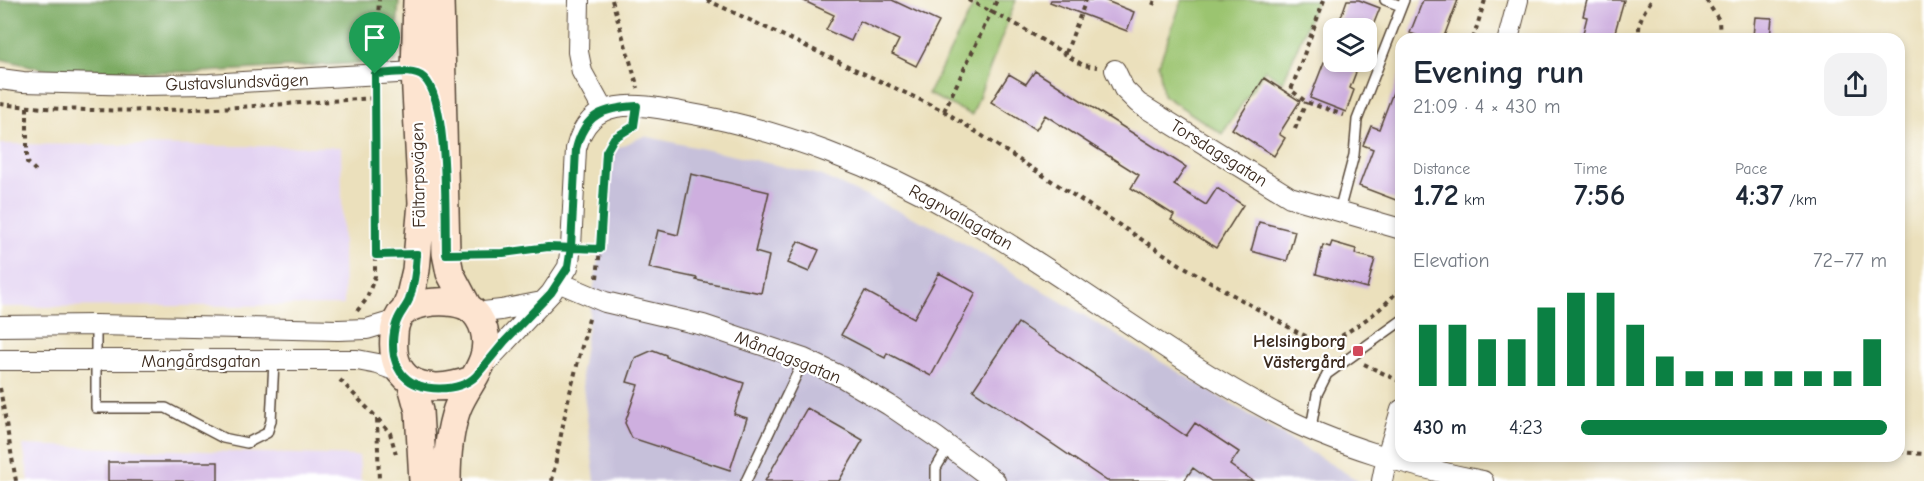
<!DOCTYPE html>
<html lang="en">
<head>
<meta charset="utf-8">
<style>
  body { margin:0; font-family:"Comic Neue",sans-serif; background:#f2f2f3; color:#1f2937; height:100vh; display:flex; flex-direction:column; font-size:22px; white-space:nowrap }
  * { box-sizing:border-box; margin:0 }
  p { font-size:20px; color:#747a83 }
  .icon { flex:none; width:33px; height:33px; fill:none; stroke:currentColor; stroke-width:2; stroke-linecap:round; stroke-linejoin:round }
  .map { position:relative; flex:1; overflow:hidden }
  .sheet { position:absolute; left:1395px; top:33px; width:510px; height:429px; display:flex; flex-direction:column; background:#fff; border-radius:18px; box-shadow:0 3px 9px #0003 }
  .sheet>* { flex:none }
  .tools { position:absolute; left:1323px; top:18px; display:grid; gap:12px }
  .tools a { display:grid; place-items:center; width:54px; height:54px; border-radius:12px; background:#fff; box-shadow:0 3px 9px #0003; font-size:30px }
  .pin { position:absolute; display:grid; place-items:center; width:51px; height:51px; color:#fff; margin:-62px -26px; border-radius:50% 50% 50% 0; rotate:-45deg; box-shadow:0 0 6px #0007 }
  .pin .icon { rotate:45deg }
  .round { display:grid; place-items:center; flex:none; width:63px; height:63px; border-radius:18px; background:#f2f2f3 }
  .head { display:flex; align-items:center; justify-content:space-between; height:102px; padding:0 18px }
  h1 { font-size:33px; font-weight:700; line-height:45px }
  .stats { display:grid; grid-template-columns:repeat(3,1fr); gap:9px; height:102px; padding:6px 18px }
  .stats div { display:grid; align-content:center }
  .stats b { font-size:30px; font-weight:700 }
  .stats small { font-size:16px; font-weight:400 }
  .stats p { font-size:16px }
  .chart { height:168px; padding:12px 18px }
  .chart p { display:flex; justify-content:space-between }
  .chart svg { width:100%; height:108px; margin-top:6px; stroke:#0b8043; stroke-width:6 }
  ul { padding:0 18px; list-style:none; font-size:20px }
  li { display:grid; grid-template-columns:96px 72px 1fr; align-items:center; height:45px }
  li i { height:15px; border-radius:8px; background:#0b8043 }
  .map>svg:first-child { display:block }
  .built { fill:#e3d3f2 }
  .industrial { fill:#c6c0da }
  .green { fill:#9bc470; stroke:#6b7747; stroke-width:1.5 }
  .forest { fill:#7caa62; stroke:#5c6a40; stroke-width:1.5 }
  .building { fill:#ceafdf }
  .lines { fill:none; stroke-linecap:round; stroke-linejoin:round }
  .lane-casing { stroke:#554536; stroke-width:12 }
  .street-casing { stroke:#554536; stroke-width:22 }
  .secondary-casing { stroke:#554536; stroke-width:30 }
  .path { stroke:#554536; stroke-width:4; stroke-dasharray:4.5 4.5; stroke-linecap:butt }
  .lane { stroke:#fff; stroke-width:9 }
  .street { stroke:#fff; stroke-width:20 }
  .secondary { stroke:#fde4d0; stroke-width:27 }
  .route-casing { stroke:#fff; stroke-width:12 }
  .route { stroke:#0b8043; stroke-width:8 }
  .poi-dot { fill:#d1495b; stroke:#fff; stroke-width:2 }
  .labels { text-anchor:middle; stroke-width:4.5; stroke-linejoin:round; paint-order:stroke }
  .street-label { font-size:18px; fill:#3b2a1e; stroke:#fff }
  .poi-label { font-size:18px; font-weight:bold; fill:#3b2a1e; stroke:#fff; text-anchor:end }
</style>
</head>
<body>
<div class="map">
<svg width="1924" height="481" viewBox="0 0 1924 481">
  <rect width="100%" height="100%" fill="#fff"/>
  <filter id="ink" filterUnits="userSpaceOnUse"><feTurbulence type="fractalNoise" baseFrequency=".0167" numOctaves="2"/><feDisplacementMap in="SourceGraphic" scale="12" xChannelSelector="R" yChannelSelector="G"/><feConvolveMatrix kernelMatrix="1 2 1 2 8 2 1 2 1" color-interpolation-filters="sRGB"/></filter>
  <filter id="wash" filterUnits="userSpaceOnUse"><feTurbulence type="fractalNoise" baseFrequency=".008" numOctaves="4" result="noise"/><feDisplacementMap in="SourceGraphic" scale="24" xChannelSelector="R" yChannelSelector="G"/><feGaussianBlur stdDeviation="1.35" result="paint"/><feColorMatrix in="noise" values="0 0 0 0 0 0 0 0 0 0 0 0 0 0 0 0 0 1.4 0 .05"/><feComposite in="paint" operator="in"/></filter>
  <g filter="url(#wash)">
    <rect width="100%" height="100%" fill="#ebe0bc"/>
    <path class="built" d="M0 144 341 147 344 305 0 307Z
      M23 445 359 456 361 481H29Z"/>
    <path class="industrial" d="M644 136 817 174 947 233 1359 481H595L581 371 615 149Z"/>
    <path class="green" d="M976 0H1016L972 115 928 94Z
      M1182 0H1317L1283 82 1265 70 1222 134 1163 95 1159 64Z"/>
    <path class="forest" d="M0 0H399L395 61 203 72 48 70 0 59Z"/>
    <g id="blocks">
      <path class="building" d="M802 0H892L939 22 916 66 892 54 899 40 860 21 851 41 826 30 834 15Z
        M1051 0H1104L1134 12 1127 31 1050 2Z
        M1347 0H1359L1380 8 1372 28H1337Z
        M1423 0H1458L1443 39H1426L1410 33Z
        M1587 0H1624L1613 39H1590L1582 37 1587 17 1583 16Z
        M1755 17 1772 18 1770 37 1753 36Z
        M1324 62H1360L1350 88 1354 90 1346 112 1310 98Z
        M1035 71 1186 167 1174 185 1206 205 1217 188 1243 205 1216 248 1171 220 1174 215 1131 188 1139 175 1115 160 1045 115 1036 130 991 102 1009 74 1026 84Z
        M1400 74 1401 75V202L1359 186 1373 149 1363 145 1371 126 1379 129Z
        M1264 78 1300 101 1279 134 1285 138 1274 156 1232 129Z
        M691 174 769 192 755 252 769 256 761 293 705 282 696 280 697 278 649 268 658 230 678 235Z
        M1259 222 1295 231 1287 261 1251 251Z
        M798 241 819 250 809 272 788 263Z
        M1332 242 1356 249 1355 254 1375 259 1367 288 1316 274 1323 245 1330 247Z
        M939 273 976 293 931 376 887 353 885 358 841 335 865 291 914 318Z
        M1018 323 1186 436 1195 423 1239 452 1230 465 1253 481H1211L1193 468 1184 481H1107L973 390Z
        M653 350 666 355V357L744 383 734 414 747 418 730 470 632 438 625 423 638 385 627 382 635 358Z
        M807 408 863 440 839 481H765Z
        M108 462H218V481H108Z"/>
    </g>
  </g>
  <g filter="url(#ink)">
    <use href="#blocks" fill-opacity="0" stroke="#554536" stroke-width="1.5"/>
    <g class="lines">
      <defs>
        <path id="lane" d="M1385 0 1401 6
          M1339 211 1354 155 1357 120 1404 0
          M96 325V408H166L223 438 247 443 267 433 271 421 274 361
          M1311 428 1317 394 1327 374 1401 321
          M746 481 804 359
          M936 481V468L949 446"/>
        <path id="street" d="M579 0 578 52 582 72 603 110
          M1508 39 1518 0
          M1115 70 1124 89 1138 103 1290 197 1401 229
          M0 79 23 82 142 85 209 84 415 72 425 79
          M558 282 605 302 703 325 804 359 842 377 889 405 936 437 995 481
          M475 313 501 310 542 302
          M0 326 96 325 338 330 367 329 397 320
          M0 360H357L378 364 400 372
          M482 367 551 293 568 267 571 247 576 149C589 94 638 104 681 112 777 128 879 167 963 216 1069 278 1166 355 1275 413 1333 444 1418 469 1483 481
          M1382 481 1387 456 1401 410"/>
        <path id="secondary" d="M440 0 446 253 450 273 468 307
          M404 312 409 300 416 270 422 203 415 72 417 0
          M411 382 419 411 423 481
          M447 481C447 457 449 432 457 409 467 382 493 362 484 330 482 322 476 312 469 308 453 298 413 300 400 315 396 321 394 329 394 336 389 389 432 394 472 380"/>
      </defs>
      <use href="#lane" class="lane-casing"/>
      <use href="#street" class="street-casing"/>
      <use href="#secondary" class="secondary-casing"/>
      <path class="path" d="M612 0 638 88
        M707 0 944 111 1181 265 1297 332 1327 346C1353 327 1382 313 1401 286
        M968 0 1019 26 1083 65 1097 67
        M1324 0 1291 90 1306 102 1344 115
        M1706 0 1719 20 1720 39
        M1153 5 1155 0
        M1473 39 1485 0
        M1641 39C1635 26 1644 10 1652 0
        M1066 53 1086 0
        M376 55 379 0
        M0 104C124 118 251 106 375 98
        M27 107V162L37 172
        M944 111 997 0
        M1295 129 1306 102
        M469 253H503L552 247
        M376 255H396
        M597 278 600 249 606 152 614 138 634 125
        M357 311 366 300 375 276V92
        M1364 364 1401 382
        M340 380 377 418 379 481
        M0 388 16 481
        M378 419 390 433 396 454
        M1899 452 1924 454
        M552 481 567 404 590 315"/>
      <use href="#lane" class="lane"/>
      <use href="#street" class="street"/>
      <use href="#secondary" class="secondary"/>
    </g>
  </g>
  <g class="lines" filter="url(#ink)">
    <defs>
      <path id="route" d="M375 74 376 255 417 254C416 270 414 285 409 300 406 307 401 312 398 319 393 329 392 345 394 356 396 363 398 371 404 376 420 393 460 392 476 376L505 341 551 293 568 267 571 247 576 149C585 113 604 108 637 106L634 126 614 138 606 152 600 249 548 247 503 253 446 254C445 218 449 100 424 78 413 68 389 74 375 74"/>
    </defs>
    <use href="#route" class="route-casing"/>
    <use href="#route" class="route"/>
  </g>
  <rect class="poi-dot" x="1352" y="345" width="12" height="12" rx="3"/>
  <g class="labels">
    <g class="street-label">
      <text transform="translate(237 82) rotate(-2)" y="6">Gustavslundsvägen</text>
      <text transform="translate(1219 153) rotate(32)" y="6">Torsdagsgatan</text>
      <text transform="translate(418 175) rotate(-91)" y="6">Fältarpsvägen</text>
      <text transform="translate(961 217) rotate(29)" y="6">Ragnvallagatan</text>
      <text transform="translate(788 357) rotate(22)" y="6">Måndagsgatan</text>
      <text x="201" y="367">Mangårdsgatan</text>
    </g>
    <g class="poi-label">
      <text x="1346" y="347">Helsingborg<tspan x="1346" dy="21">Västergård</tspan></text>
    </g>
  </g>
</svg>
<div class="tools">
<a><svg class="icon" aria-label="layers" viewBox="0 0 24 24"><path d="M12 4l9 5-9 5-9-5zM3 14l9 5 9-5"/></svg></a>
</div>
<div class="pin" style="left:375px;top:74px;background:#1e9e55"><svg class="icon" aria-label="arrive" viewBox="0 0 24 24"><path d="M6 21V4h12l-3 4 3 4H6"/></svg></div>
<section class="sheet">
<div class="head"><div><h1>Evening run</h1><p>21:09 · 4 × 430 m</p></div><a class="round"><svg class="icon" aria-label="share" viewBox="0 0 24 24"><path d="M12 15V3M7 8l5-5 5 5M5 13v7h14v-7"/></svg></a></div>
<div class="stats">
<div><p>Distance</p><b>1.72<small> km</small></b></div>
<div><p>Time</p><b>7:56</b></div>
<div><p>Pace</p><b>4:37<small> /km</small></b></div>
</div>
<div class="chart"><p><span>Elevation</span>72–77 m</p>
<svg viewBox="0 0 160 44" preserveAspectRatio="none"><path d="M5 44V19M15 44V19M25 44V25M35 44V25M45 44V12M55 44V6M65 44V6M75 44V19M85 44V32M95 44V38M105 44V38M115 44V38M125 44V38M135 44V38M145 44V38M155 44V25"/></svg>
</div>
<ul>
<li><b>430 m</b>4:23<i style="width:100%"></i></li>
</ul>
</section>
</div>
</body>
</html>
